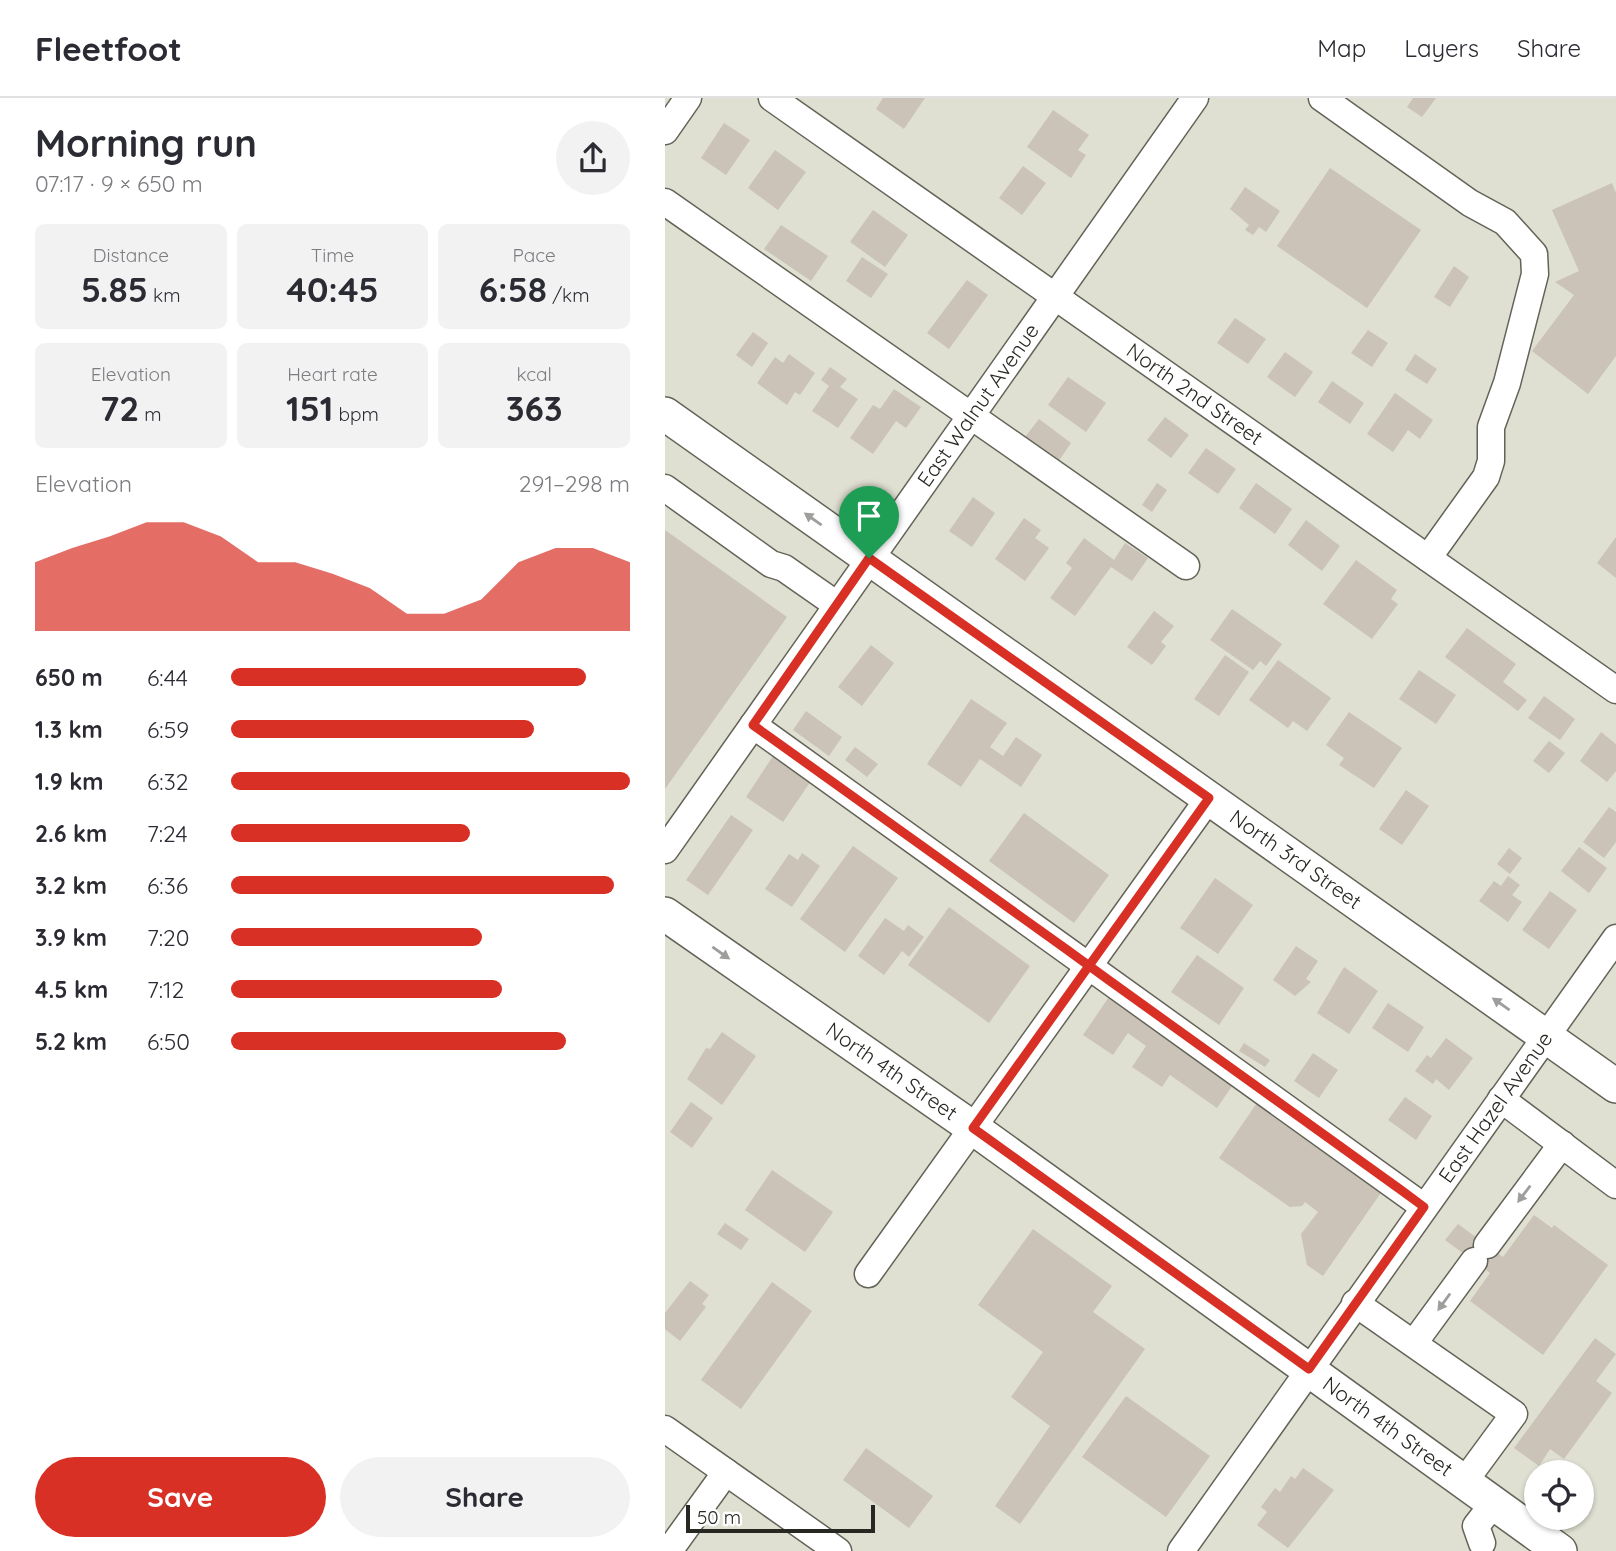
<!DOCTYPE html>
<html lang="en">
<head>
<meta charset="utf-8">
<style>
  body { margin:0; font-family:Quicksand,sans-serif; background:#f2f2f3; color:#2b2b33; height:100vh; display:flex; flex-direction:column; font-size:26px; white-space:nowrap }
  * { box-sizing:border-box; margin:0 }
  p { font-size:23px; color:#7c7c81 }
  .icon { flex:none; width:38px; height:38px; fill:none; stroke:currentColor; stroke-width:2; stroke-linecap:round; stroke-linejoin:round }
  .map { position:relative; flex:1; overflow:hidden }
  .drawer { display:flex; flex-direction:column; background:#fff; width:665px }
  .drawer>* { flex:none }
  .buttons { position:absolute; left:859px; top:1362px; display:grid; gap:14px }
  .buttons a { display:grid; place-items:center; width:70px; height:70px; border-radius:50%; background:#fff; box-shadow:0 2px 5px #0004; font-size:35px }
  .scale { position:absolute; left:21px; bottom:18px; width:189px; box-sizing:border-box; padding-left:7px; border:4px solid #282823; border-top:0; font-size:19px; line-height:24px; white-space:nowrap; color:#282823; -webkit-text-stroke:5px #fff; paint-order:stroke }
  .pin { position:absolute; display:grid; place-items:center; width:60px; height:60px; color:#fff; margin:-72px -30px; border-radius:50% 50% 50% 0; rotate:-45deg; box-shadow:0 0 7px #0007 }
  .pin .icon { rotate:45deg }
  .round { display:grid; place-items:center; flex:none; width:74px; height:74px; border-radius:37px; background:#f2f2f3 }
  .head { display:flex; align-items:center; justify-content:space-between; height:119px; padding:0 35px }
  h1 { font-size:38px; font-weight:800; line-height:52px }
  .stats { display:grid; grid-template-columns:repeat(3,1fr); gap:10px; height:119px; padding:7px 35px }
  .stats div { display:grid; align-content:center; border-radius:10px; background:#f2f2f3; text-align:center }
  .stats b { font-size:35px; font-weight:800 }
  .stats small { font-size:19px; font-weight:400 }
  .stats p { font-size:19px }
  .chart { height:196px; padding:14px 35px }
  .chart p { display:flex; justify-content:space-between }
  .chart svg { width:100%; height:126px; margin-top:7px; fill:#d93025; opacity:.7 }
  .cta { display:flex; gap:14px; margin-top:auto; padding:14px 35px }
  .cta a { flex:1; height:80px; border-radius:42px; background:#d93025; color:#fff; font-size:28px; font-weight:800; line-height:80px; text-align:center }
  .cta a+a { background:#f2f2f3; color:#2b2b33 }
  ul { padding:0 35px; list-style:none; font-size:23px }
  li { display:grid; grid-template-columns:112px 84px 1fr; align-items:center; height:52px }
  li i { height:18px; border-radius:9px; background:#d93025 }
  header { display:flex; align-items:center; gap:42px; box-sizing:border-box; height:98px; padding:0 35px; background:#fff; border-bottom:2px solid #e1e1e2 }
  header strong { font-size:33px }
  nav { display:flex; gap:38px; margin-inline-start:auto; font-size:24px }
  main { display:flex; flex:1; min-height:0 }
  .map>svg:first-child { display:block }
  .building { fill:#cbc3b8 }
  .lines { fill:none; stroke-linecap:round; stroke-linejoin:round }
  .minor-casing { stroke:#636357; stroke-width:29 }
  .major-casing { stroke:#636357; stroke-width:36 }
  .minor { stroke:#fff; stroke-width:26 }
  .major { stroke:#fff; stroke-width:33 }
  .oneway { fill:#9e9e9c }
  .route-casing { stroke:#fff; stroke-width:14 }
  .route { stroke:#d93025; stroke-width:9 }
  .labels { text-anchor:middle; stroke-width:5; stroke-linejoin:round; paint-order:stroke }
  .street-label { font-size:21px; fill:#282823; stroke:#fff }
</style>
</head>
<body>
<header>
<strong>Fleetfoot</strong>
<nav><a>Map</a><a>Layers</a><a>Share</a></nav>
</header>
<main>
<section class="drawer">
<div class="head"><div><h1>Morning run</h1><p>07:17 · 9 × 650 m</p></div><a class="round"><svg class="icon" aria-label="share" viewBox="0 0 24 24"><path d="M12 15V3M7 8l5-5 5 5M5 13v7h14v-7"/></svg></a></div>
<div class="stats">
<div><p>Distance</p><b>5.85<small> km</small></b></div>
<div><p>Time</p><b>40:45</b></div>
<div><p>Pace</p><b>6:58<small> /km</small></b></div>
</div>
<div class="stats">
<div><p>Elevation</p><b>72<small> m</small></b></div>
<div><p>Heart rate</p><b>151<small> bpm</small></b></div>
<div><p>kcal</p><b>363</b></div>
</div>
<div class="chart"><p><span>Elevation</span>291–298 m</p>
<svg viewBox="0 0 160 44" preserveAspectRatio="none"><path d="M0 44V20L10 15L20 11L30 6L40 6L50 11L60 20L70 20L80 24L90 29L100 38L110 38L120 33L130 20L140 15L150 15L160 20V44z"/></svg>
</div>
<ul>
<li><b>650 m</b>6:44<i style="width:89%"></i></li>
<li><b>1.3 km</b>6:59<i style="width:76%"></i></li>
<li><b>1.9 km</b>6:32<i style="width:100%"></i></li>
<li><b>2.6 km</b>7:24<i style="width:60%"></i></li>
<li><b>3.2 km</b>6:36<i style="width:96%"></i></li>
<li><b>3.9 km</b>7:20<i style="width:63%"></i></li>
<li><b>4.5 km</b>7:12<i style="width:68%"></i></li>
<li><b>5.2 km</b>6:50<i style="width:84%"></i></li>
</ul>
<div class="cta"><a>Save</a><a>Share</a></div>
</section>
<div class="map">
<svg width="951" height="1453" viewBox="0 0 951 1453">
  <rect width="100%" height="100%" fill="#dfdfd2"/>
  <path class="building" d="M218 0H260L239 31 211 11Z
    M748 0H771L757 19 742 9Z
    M388 12 424 37 413 52 421 57 406 80 362 49Z
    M59 25 85 42 61 77 36 60Z
    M110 52 141 74 113 112 83 90Z
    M358 68 381 85 357 117 334 100Z
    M665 70 756 132 702 210 612 148Z
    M947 85 951 95V258L923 296 867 253 909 197 890 184 914 173 887 112Z
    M580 89 615 113 601 134 594 129 588 137 580 132 584 127 565 111Z
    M208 112 243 137 220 169 185 144Z
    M116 127 163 158 146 183 99 151Z
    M197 159 223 176 206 200 181 183Z
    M789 168 804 179 785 209 769 199Z
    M302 182 323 197 284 251 262 235Z
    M570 220 601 241 583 266 552 245Z
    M703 232 723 245 707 269 686 255Z
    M88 234 103 245 87 269 71 257Z
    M620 254 648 274 630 299 602 279Z
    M124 256 150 275 135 297 130 294 122 307 92 285 110 259 118 265Z
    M750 256 772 271 762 286 740 272Z
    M165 269 182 281 175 289 193 301 173 330 147 313 164 288 156 282Z
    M403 279 441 305 421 334 383 307Z
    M667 283 699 305 685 326 653 304Z
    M229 291 256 309 241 330 231 323 208 356 185 340 208 307 215 311Z
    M730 295 768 322 755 341 743 332 728 354 702 336Z
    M500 319 524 337 506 360 482 342Z
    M374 321 406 345 393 364 360 339Z
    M541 350 571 371 553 396 523 375Z
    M492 385 502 392 487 414 477 407Z
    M591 385 627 411 610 436 574 410Z
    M308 399 330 415 307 449 284 433Z
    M359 420 376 432 370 440 384 450 360 483 330 461Z
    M641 422 675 448 657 473 623 447Z
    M0 432 122 519 0 691Z
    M951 439V480L932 465Z
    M419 440 449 462 460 445 483 460 467 483 446 469 410 518 385 500 407 470 401 465Z
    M691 462 732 492 726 501 733 506 707 541 658 506Z
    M567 511 617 546 601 568 595 563 588 572 545 542Z
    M489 513 509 528 496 544 501 548 487 567 462 549Z
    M802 530 851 566 838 584 862 602 853 613 780 559Z
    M206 547 229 565 197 608 173 589Z
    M560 557 584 574 554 618 529 601Z
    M613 562 666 600 642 633 628 623 623 630 584 602Z
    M754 572 791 597 771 626 734 601Z
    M879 598 910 621 895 642 863 620Z
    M306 601 342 625 325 649 338 658 351 639 377 657 356 689 315 661 296 689 262 666Z
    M141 613 177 639 164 658 128 632Z
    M684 614 737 650 709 690 674 667 679 660 661 647Z
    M936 634 951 646V673L942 684 915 663Z
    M884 643 900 655 884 675 868 663Z
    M190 649 213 666 202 679 180 662Z
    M110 655 148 680 118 724 81 699Z
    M741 692 764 708 737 747 714 731Z
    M944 709 951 714V744L939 760 918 744Z
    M359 715 444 777 409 825 324 763Z
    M66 717 88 732 43 797 21 782Z
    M188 748 233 780 180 854 135 821Z
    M914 749 942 770 924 795 896 773Z
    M844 750 857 760 845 776 832 766Z
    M137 755 155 768 127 809 100 791 124 756 133 762Z
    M843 778 855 787 847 797 857 804 843 824 814 803 829 783 836 788Z
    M550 780 588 807 553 856 515 830Z
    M885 793 912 812 884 851 857 832Z
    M284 809 365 868 324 925 243 867Z
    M220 820 239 833 243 827 259 839 244 859 237 853 219 877 193 858Z
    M631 848 653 863 641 881 646 884 630 898 608 882Z
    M532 857 579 890 554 927 506 894Z
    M679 869 713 893 684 936 652 915Z
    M450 890 572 981 552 1010 505 977 497 989 467 969 481 948 463 935 448 957 418 937Z
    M723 905 759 929 743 954 707 930Z
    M57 934 91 958 57 1007 22 981 41 950 45 951Z
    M781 940 808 960 784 992 771 981 768 986 750 973 762 957 766 960Z
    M579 945 605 962 600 969 574 953Z
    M648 955 673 972 654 1000 629 983Z
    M740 999 767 1018 751 1042 723 1022Z
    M594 1002 720 1089 658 1178 642 1167 636 1136 653 1114 640 1104 637 1108 625 1109 554 1060Z
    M26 1004 48 1020 27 1050 5 1034Z
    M107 1072 168 1114 140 1154 80 1112Z
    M869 1117 887 1130 889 1127 943 1167 878 1257 805 1203 825 1175 780 1142 793 1126 838 1159Z
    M60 1125 84 1141 76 1152 52 1136Z
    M368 1131 447 1188 428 1214 480 1251 355 1426 330 1408 385 1328 346 1299 378 1254 313 1207Z
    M25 1183 44 1197 37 1206 41 1209 15 1243 0 1231V1215Z
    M107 1184 147 1213 76 1311 36 1282Z
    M930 1240 951 1256 931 1283 947 1295 899 1361 885 1351 874 1368 849 1350Z
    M461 1298 545 1358 501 1419 417 1359Z
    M201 1350 268 1398 244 1430 178 1382Z
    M638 1370 669 1392 623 1450 592 1427 602 1414 596 1409 610 1390 615 1394 626 1378 630 1381Z"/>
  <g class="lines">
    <defs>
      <g id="minor">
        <path id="s1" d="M107 0 951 592"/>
        <path d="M657 0 805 105 840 124 869 156 870 176 842 285 826 329V363L821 379 763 460"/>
        <path d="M0 33 23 0"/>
        <path d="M0 104 521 468"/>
        <path d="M0 390 106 466 119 470 172 507"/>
        <path d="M88 627 759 1109"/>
        <path id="s2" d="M0 752 530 0"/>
        <path d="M836 1001 951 1087"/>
        <path d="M822 1147 897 1046"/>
        <path d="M203 1176 544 700"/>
        <path d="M690 1205 849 1316 799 1384"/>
        <path d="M749 1245 809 1163"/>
        <path d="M0 1331 173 1453"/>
        <path d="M817 1445 811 1428 829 1405"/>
        <path d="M4 1453 61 1374"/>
        <path id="s3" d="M516 1453 951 840"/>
      </g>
      <g id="major">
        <path id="s4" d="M0 316 951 988"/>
        <path id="s5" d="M0 816 308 1030 895 1453"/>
      </g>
    </defs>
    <use href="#minor" class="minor-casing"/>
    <use href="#major" class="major-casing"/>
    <use href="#minor" class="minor"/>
    <use href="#major" class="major"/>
  </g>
  <defs><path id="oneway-solid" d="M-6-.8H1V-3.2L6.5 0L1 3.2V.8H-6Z" transform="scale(1.75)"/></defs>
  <g class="oneway">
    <use href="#oneway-solid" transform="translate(148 421) rotate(-145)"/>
    <use href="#oneway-solid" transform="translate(56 855) rotate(35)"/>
    <use href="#oneway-solid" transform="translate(836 906) rotate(-145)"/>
    <use href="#oneway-solid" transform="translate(859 1096) rotate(127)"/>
    <use href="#oneway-solid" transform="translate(779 1204) rotate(126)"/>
  </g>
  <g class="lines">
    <defs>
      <path id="route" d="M204 460 88 627 401 851 445 883 736 1092 759 1109 644 1271 308 1030 544 700 204 460"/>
    </defs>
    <use href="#route" class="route-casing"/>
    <use href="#route" class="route"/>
  </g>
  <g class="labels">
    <g class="street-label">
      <text dy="7" stroke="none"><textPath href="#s1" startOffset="516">North 2nd Street</textPath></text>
      <text dy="7" stroke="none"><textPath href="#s2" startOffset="544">East Walnut Avenue</textPath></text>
      <text dy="7" stroke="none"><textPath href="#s4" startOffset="772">North 3rd Street</textPath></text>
      <text dy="7" stroke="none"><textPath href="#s5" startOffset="276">North 4th Street</textPath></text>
      <text dy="7" stroke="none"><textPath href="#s3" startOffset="544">East Hazel Avenue</textPath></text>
      <text dy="7" stroke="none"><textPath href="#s5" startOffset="886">North 4th Street</textPath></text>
    </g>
  </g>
</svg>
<div class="buttons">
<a><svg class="icon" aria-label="locate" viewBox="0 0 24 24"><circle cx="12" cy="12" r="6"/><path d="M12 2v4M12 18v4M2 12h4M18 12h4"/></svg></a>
</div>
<div class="scale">50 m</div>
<div class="pin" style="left:204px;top:460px;background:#1e9e55"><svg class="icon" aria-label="arrive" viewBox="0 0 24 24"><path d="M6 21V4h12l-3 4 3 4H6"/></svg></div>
</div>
</main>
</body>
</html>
